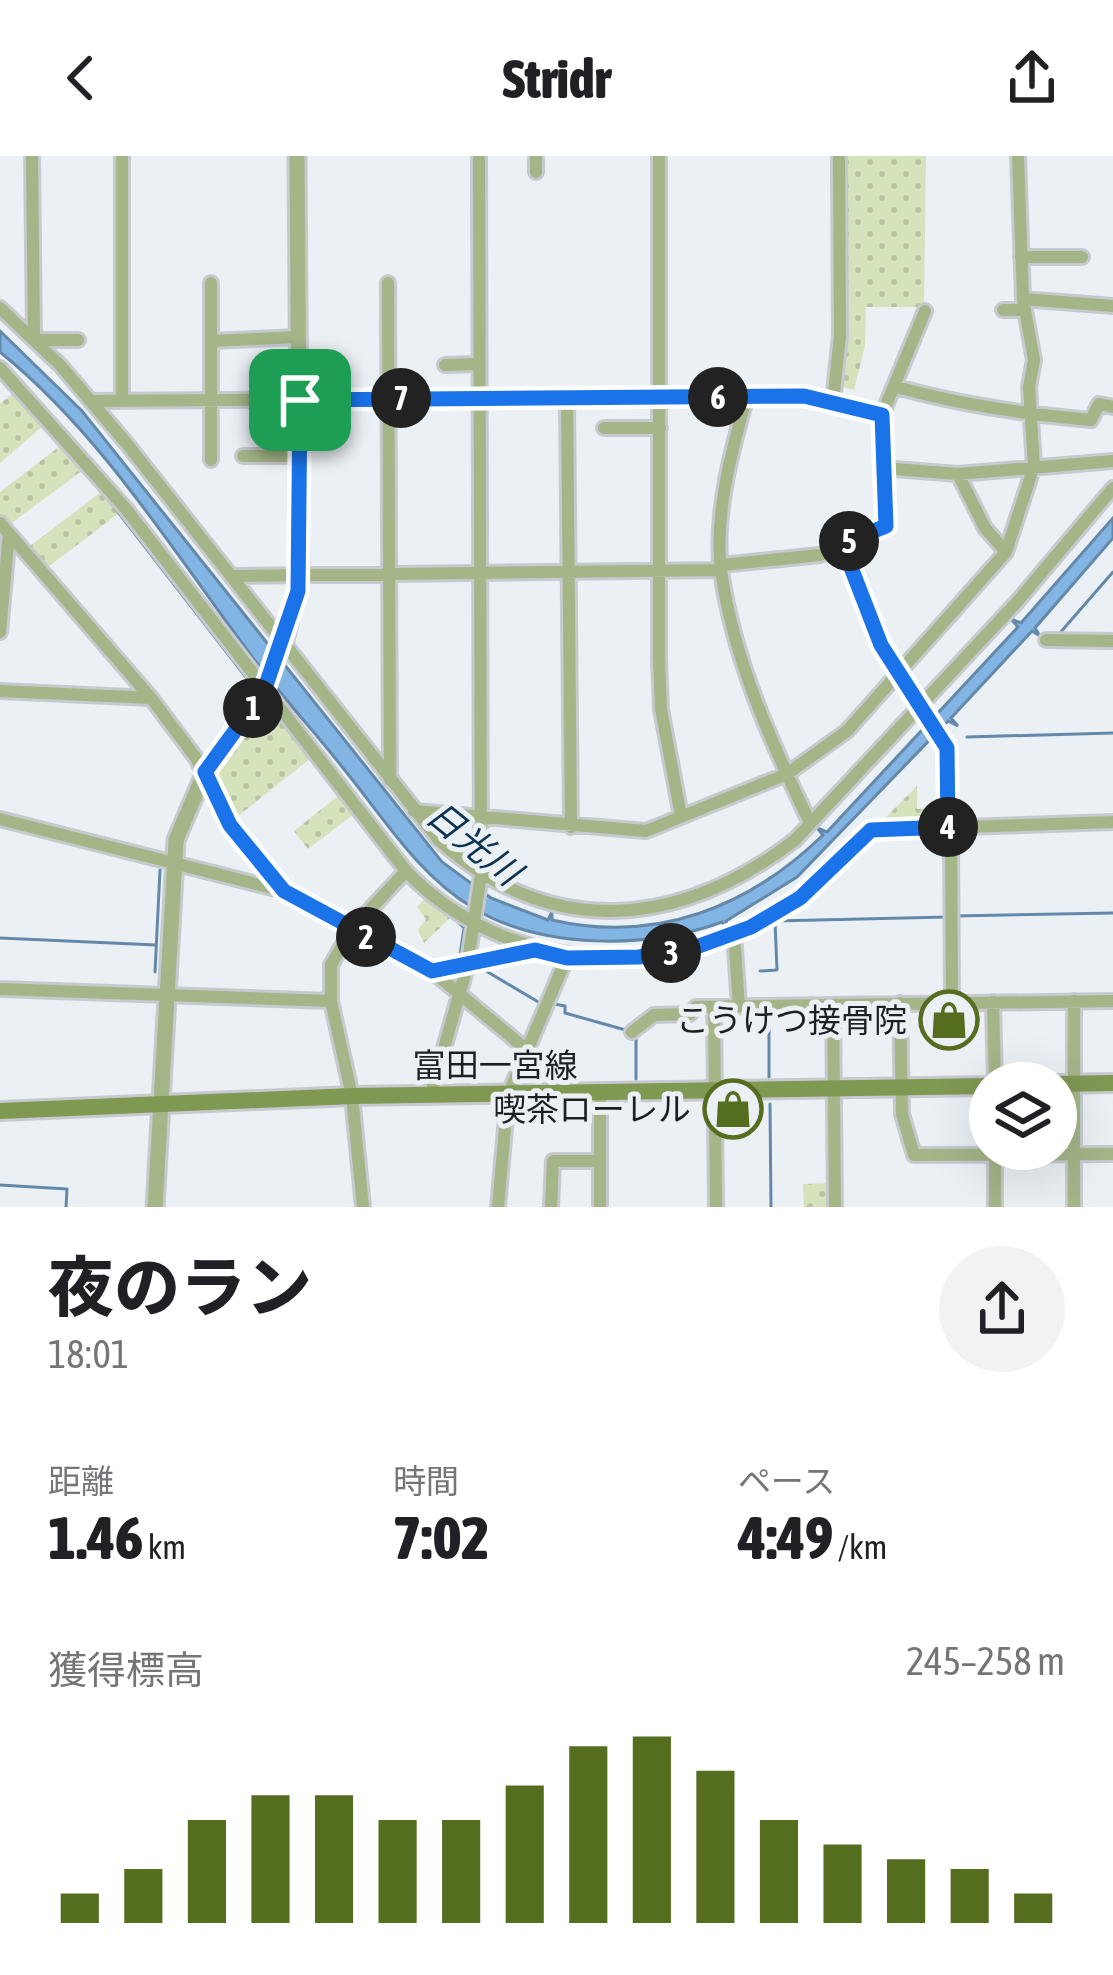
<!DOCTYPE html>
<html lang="ja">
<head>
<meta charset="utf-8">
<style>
  body { margin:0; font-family:"Asap Condensed","Noto Sans JP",sans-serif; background:#f2f2f2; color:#202124; height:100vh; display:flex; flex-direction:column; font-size:45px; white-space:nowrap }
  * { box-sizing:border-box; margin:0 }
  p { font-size:39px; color:#757577 }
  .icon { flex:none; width:66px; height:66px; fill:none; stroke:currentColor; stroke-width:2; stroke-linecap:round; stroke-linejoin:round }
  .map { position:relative; height:1051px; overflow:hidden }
  .sheet { display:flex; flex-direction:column; background:#fff; flex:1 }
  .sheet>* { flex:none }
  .controls { position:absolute; left:969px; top:906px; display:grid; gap:24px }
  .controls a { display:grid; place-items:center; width:108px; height:108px; border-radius:50%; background:#fff; box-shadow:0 12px 48px #0002; font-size:60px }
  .pin { position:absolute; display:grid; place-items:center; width:102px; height:102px; color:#fff; margin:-51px; border-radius:24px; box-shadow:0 6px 18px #0006 }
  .km { position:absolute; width:60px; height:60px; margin:-30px; border-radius:50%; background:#222; color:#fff; font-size:33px; line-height:60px; text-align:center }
  .round { display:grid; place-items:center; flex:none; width:126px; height:126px; border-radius:63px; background:#f2f2f2 }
  .head { display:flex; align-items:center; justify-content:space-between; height:204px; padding:0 48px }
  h1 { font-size:66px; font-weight:800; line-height:90px }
  .figures { display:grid; grid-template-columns:repeat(3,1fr); gap:18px; height:204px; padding:12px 48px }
  .figures div { display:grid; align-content:center }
  .figures b { font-size:60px; font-weight:800 }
  .figures small { font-size:33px; font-weight:400 }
  .figures p { font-size:33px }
  .chart { height:336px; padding:24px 48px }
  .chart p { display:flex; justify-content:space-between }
  .chart svg { width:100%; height:216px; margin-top:12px; stroke:#556d1f; stroke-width:6 }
  header { display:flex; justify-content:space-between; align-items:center; height:156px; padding:0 48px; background:#fff; font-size:54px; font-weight:800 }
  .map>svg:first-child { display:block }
  .grass { fill:url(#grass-dots) }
  .water { fill:#83b5e4; stroke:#6488aa; stroke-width:3 }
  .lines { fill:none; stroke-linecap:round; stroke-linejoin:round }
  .stream { stroke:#6488aa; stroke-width:3 }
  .minor-casing { stroke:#c6cacf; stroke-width:18 }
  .tertiary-casing { stroke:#c6cacf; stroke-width:21 }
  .secondary-casing { stroke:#c6cacf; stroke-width:22 }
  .minor { stroke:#a4b588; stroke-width:12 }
  .tertiary { stroke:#a4b588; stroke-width:15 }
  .secondary { stroke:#7f9852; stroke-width:16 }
  .route-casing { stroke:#fff; stroke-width:24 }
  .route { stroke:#1a73e8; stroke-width:15 }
  .labels { text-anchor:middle; stroke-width:10; stroke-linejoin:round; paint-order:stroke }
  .poi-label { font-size:33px; fill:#1d1f21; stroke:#ebf0f5; text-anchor:end }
  .street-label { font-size:33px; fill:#1d1f21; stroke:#ebf0f5 }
  .water-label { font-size:36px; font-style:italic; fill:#0b3251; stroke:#ebf0f5 }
</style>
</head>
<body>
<header><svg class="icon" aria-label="back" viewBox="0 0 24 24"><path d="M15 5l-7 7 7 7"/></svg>Stridr<svg class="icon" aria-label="share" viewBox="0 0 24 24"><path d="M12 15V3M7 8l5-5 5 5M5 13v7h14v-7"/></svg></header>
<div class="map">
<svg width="1113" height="1051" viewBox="0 0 1113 1051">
  <defs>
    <pattern id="grass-dots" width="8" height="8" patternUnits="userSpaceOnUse" patternTransform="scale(3)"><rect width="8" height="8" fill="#d4e3bc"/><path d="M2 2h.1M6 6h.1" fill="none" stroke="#b6c2a1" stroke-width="1.8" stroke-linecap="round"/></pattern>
  </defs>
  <rect width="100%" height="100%" fill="#ebf0f5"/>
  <path class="grass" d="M840 0H926L924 151H866L865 190 854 234 836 229Z
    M15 236 43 270 0 307V247Z
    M60 290 83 314 9 369 0 360V336Z
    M101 336 118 358 48 411 30 390Z
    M269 547 311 602 233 664 215 621Z
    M917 630V653H945V664L880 667Z
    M338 640 353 659 308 693 294 675Z
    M427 740 450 762 424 787 418 774 426 763 417 751Z
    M831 1027V1051H804L803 1028Z"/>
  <path class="water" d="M0 175 82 255 442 706 491 742 548 764 552 755V764C656 788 749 751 823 679L817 672 827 676 1018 471 1011 463 1021 467 1113 362V382L1035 472 1040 480 1032 475 951 562 958 570 948 565 797 721 726 765 729 777 722 766C648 793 543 794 473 752 417 718 384 662 343 612 315 576 283 542 256 506 176 400 104 280 0 196Z"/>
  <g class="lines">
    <path class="stream" d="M97 329 252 529
      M42 407 110 486
      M1059 478 1113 416
      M967 581 1113 577
      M452 760 464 772 459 806
      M955 760 1113 757
      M0 782 156 789
      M481 812 540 847
      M760 815 777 814 775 765 947 761
      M155 816 160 714
      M554 848 565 850V857L629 875
      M769 856V921
      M636 877V923
      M770 948 771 1051
      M0 1029 67 1033 66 1051"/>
    <defs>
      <path id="minor" d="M32 0 34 182
        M122 0V245
        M536 0V16
        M659 0V503L661 553 681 660
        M1021 101H1082
        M388 127 390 624
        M1023 143 1113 150
        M0 152 61 210 127 288 439 684C551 785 680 772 795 684L1017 446 1113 332
        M1003 154H1024
        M35 184H78
        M211 185 299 181
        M445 209 478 208
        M0 212 126 353 406 715C508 821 679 829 797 744 825 725 848 698 871 674L1113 666
        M897 231C961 249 1024 258 1091 264L1099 248 1113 251
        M747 240C732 293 714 359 721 414 733 503 772 588 810 667
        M567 242 571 671
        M91 245 804 240 882 259 884 373 820 399 721 409
        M833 246 840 180 839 0
        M882 259 925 155
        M604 272H660
        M243 300H301
        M211 304V127
        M882 312 958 318 1113 305
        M958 318 985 372 1006 396
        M0 367 151 542 196 602 230 669 284 735
        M842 388 881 489 947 591 948 671
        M233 420 721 414
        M0 476 9 377
        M1046 484 1113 485
        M0 535 151 542
        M414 655 646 675 787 618 847 575 1006 396 1034 310 1029 231 1034 204 1023 143 1018 0
        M0 663 284 735 432 815 534 794
        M951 671 952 846
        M734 778 739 850
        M433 816 526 893
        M0 833 331 845
        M993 846 995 927
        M900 847 902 958 914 999 1113 998
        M833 849 835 1051
        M714 851 716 1051
        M632 876 654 859 690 858 696 851 1113 845
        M431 938 467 811 481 719 479 0
        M600 938V1051
        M995 994V1051
        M363 1051 352 940 331 845V809L352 773 406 715
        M498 1051 508 939 567 801
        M551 1051 553 1005H599
        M1074 1051V845"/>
      <path id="tertiary" d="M155 1051 176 684 205 616 264 535 285 484 300 421 297 0"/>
      <path id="secondary" d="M1056 928 1113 927
        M0 955 352 940 990 930"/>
    </defs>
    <use href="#minor" class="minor-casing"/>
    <use href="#tertiary" class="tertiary-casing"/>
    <use href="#secondary" class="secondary-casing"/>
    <use href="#minor" class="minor"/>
    <use href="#tertiary" class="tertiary"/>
    <use href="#secondary" class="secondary"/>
  </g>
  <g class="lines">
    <defs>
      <path id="route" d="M804 240 882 259 886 370 842 388 881 489 947 592 948 671 871 674 800 742 751 771 699 790 639 801 567 802 535 794 432 815 284 735 230 669 205 616 264 535 298 435 300 244Z"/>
    </defs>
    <use href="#route" class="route-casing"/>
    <use href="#route" class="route"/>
  </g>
  <defs>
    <symbol id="shop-ring" viewBox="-11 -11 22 22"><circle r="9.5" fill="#ebf0f5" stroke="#556d1f" stroke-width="1.5"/><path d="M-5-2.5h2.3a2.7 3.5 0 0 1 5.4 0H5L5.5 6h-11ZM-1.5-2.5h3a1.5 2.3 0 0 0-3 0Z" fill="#556d1f"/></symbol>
  </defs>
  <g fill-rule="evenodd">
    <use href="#shop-ring" x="916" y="831" width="66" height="66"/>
    <use href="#shop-ring" x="700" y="920" width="66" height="66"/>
  </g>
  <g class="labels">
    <g class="poi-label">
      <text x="907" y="876">こうけつ接骨院</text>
      <text x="691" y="965">喫茶ローレル</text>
    </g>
    <g class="street-label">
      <text x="495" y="921">富田一宮線</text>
    </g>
    <g class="water-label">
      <text transform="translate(474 687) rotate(39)" y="13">日光川</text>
    </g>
  </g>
</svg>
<div class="controls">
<a><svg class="icon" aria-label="layers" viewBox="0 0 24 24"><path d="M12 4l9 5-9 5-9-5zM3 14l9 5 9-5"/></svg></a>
</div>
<div class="pin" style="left:300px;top:244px;background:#1e9e55"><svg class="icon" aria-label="arrive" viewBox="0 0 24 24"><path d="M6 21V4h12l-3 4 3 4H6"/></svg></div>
<b class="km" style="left:253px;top:552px">1</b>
<b class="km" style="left:366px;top:781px">2</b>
<b class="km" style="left:671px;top:797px">3</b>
<b class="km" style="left:948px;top:671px">4</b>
<b class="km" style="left:849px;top:385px">5</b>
<b class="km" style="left:718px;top:241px">6</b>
<b class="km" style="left:401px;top:242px">7</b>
</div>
<section class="sheet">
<div class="head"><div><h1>夜のラン</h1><p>18:01</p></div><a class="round"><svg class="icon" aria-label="share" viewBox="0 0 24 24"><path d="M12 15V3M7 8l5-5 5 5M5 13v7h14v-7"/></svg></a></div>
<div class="figures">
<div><p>距離</p><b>1.46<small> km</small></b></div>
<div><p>時間</p><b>7:02</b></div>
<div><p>ペース</p><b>4:49<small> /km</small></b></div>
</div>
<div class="chart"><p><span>獲得標高</span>245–258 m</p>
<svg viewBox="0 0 160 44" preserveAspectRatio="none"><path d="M5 44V38M15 44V33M25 44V23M35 44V18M45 44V18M55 44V23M65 44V23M75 44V16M85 44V8M95 44V6M105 44V13M115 44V23M125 44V28M135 44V31M145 44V33M155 44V38"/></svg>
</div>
</section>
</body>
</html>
